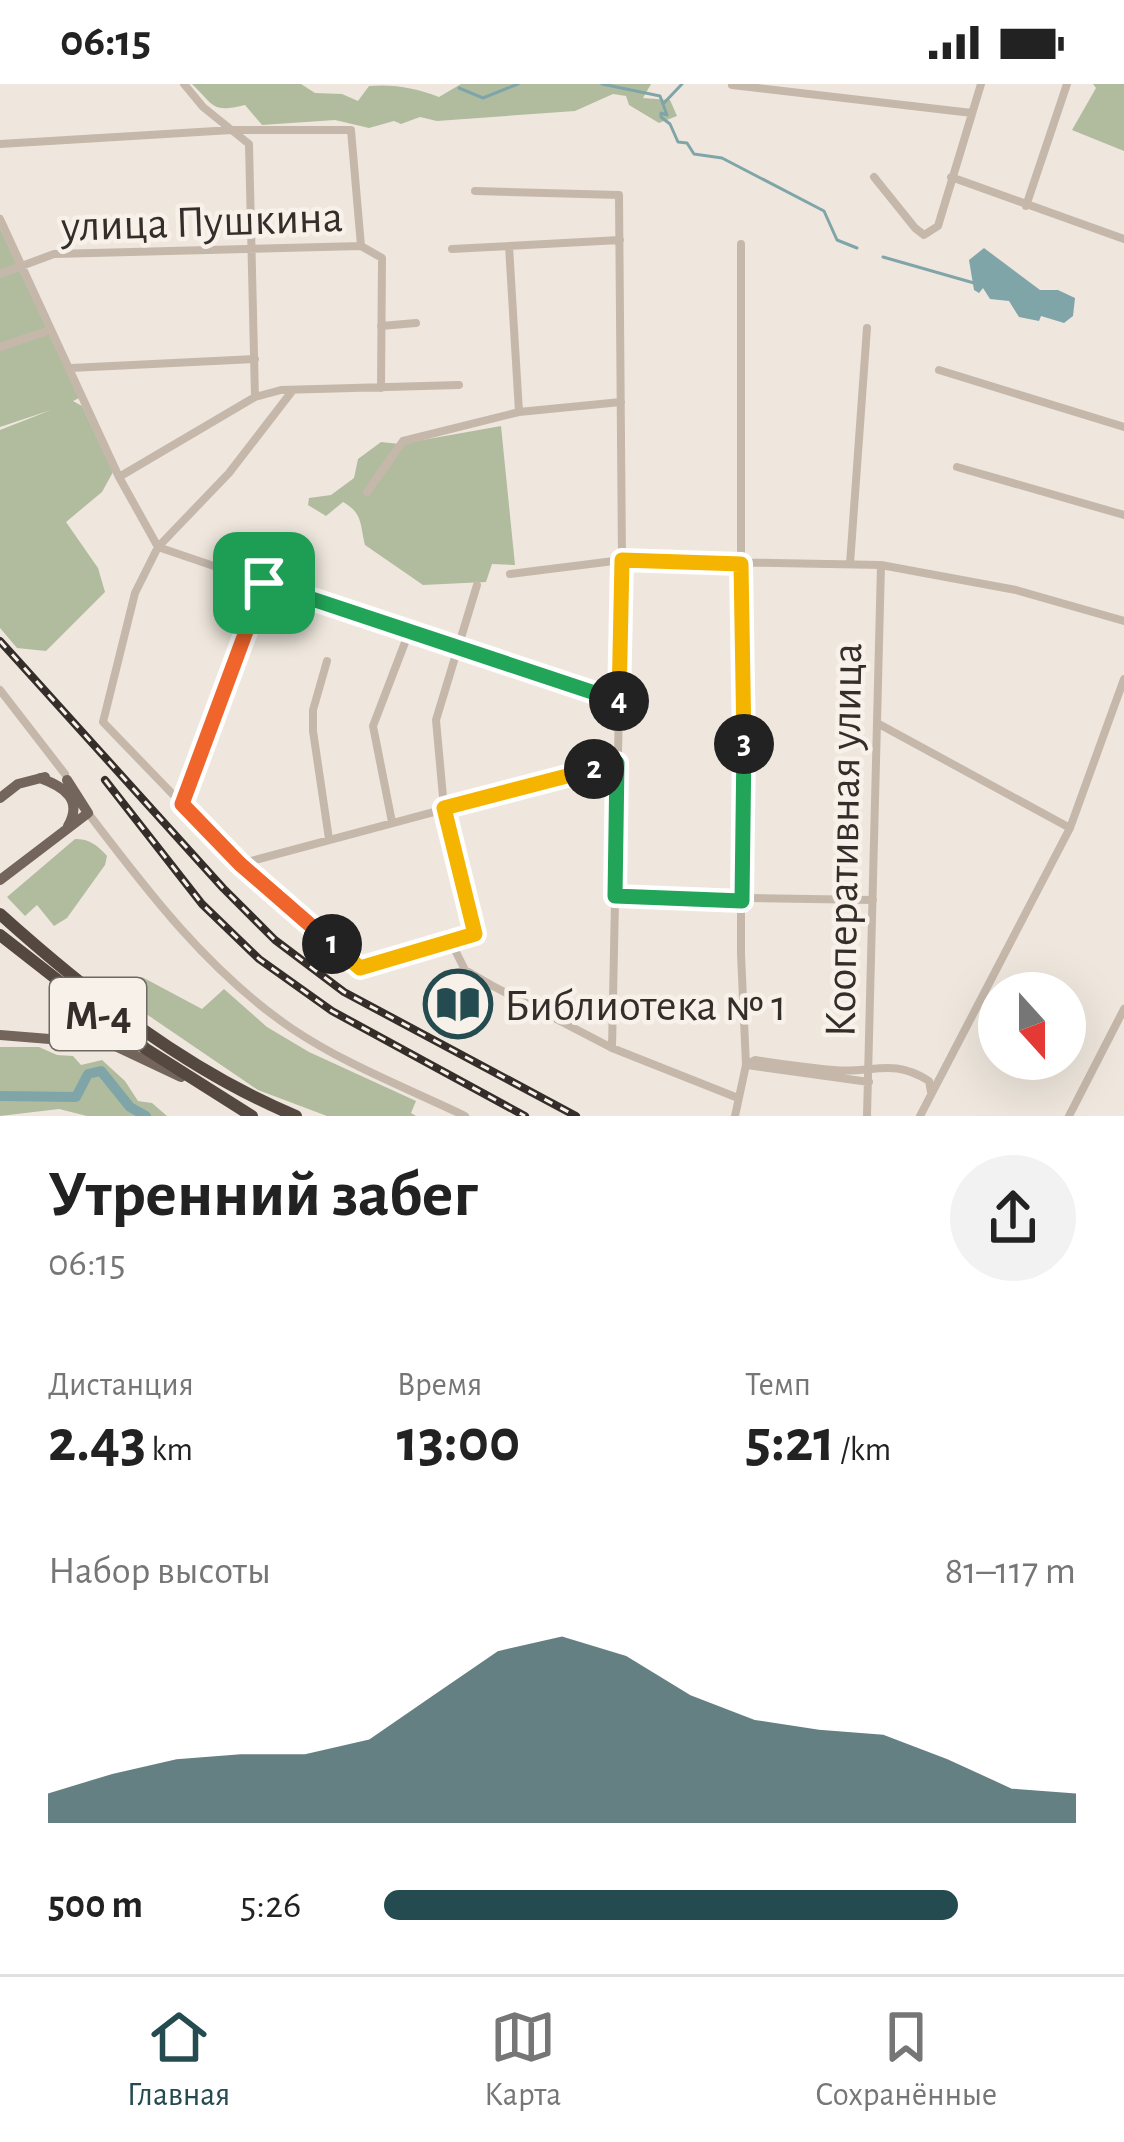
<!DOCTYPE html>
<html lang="ru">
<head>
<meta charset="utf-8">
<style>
  body { margin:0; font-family:"Alegreya Sans",sans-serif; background:#f2f2f2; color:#222; height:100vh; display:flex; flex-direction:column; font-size:45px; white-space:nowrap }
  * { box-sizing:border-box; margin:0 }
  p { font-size:39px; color:#767676 }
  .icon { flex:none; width:66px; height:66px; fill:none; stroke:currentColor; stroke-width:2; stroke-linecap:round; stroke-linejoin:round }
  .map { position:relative; height:1032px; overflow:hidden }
  .side { display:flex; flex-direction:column; background:#fff; flex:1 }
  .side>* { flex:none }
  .needle { width:78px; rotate:159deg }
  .controls { position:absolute; left:978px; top:888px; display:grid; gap:24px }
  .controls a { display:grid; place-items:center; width:108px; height:108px; border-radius:50%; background:#fff; box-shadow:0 12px 48px #0002; font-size:60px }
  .pin { position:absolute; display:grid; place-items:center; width:102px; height:102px; color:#fff; margin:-51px; border-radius:24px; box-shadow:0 6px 18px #0006 }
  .km { position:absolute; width:60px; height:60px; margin:-30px; border-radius:50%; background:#222; color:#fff; font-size:33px; line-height:60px; text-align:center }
  .round { display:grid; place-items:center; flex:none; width:126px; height:126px; border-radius:63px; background:#f2f2f2 }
  .summary { display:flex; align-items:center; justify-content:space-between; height:204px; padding:0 48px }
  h1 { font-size:66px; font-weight:700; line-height:90px }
  .stats { display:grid; grid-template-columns:repeat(3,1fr); gap:18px; height:204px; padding:12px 48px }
  .stats div { display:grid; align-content:center }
  .stats b { font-size:60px; font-weight:700 }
  .stats small { font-size:33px; font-weight:400 }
  .stats p { font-size:33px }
  .chart { height:336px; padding:24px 48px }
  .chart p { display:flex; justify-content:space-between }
  .chart svg { width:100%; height:216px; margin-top:12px; fill:#244b50; opacity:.7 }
  ul { padding:0 48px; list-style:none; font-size:39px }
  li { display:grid; grid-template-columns:192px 144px 1fr; align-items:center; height:90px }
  li i { height:30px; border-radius:15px; background:#244b50 }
  .status { display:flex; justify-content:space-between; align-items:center; height:84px; padding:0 60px; background:#fff; direction:ltr }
  .status svg { height:33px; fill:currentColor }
  .menu { display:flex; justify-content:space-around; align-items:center; height:168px; border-top:3px solid #e0e0e0; background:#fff; font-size:33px; color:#767676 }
  .menu a { display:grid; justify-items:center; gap:6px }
  .menu .on { color:#244b50 }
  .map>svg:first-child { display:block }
  .green { fill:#b1bc9f }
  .water { fill:#80a5a8 }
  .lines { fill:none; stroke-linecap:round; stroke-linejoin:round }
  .stream { stroke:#80a5a8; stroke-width:3 }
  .river { stroke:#80a5a8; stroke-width:10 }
  .minor { stroke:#c5b8ab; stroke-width:8 }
  .major { stroke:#74655c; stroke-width:10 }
  .highway { stroke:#544841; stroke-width:12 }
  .rail-casing { stroke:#342d29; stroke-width:8 }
  .rail { stroke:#f7f1e9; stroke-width:3; stroke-dasharray:9; stroke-linecap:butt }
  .split-1-casing { stroke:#fff; stroke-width:24 }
  .split-2-casing { stroke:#fff; stroke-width:24 }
  .split-3-casing { stroke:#fff; stroke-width:24 }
  .split-4-casing { stroke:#fff; stroke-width:24 }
  .split-5-casing { stroke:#fff; stroke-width:24 }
  .split-1 { stroke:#f0652b; stroke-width:15 }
  .split-2 { stroke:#f5b400; stroke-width:15 }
  .split-3 { stroke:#22a559; stroke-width:15 }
  .split-4 { stroke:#f5b400; stroke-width:15 }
  .split-5 { stroke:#22a559; stroke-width:15 }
  .labels { text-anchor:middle; stroke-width:9; stroke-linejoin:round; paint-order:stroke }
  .shield { fill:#f7f1e9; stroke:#6e6863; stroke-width:3 }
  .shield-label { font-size:42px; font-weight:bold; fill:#342d29 }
  .street-label { font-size:45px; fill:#342d29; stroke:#f7f1e9 }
  .poi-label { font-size:45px; fill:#342d29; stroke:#f7f1e9; text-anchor:start }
</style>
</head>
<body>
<div class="status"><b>06:15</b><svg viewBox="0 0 49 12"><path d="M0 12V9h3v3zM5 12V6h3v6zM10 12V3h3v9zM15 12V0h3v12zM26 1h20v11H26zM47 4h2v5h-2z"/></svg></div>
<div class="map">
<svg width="1124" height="1032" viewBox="0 0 1124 1032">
  <rect width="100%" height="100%" fill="#efe7dd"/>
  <path class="green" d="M192 0H301L315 9 342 10 358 17 369 2C395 0 415 4 439 13L461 0H651L643 14 670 16 677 32 659 39 629 21 626 12 613 10 575 27 437 37 420 33 401 40 394 37 369 44 335 36 262 41 245 21C211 29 215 22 192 0Z
    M1093 0H1124V67L1072 46 1096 4Z
    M0 144 79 314 73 317 82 322 113 388 102 408 66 438 98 484 105 508 46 567 17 564 0 544V346L51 326 0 343Z
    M501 342 515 481 492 480 486 498 423 501 365 461C360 441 363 429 343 418L326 432 308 421 309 414 331 411 354 394 358 375 381 358 400 360Z
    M75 755C90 755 97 761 107 772L105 781 67 834 54 842 37 821 25 832 7 813Z
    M142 893 202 925 224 905 267 943 309 968 416 1017 411 1029 416 1032H327L258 1006 133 921Z
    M0 963H39L57 971 73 972 81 981 102 976 125 997 138 1017 152 1019 167 1032H87L59 1025 0 1032Z"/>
  <path class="water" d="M984 164 1040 206H1058L1075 214 1073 232 1064 239 1041 232 1039 237 1019 233 1009 217 990 215 983 204 979 209 974 206 969 176Z"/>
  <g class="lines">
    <path class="stream" d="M602 0 660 12 667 31 661 29V33L670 40 678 58 687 59 694 70 722 74 824 127 837 156 857 164
      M459 4 483 14 518 0
      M664 19 682 0
      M883 173 974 199"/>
    <path class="river" d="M0 1012 76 1013 88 990 101 987 130 1023 146 1032"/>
    <path class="minor" d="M732 1 972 29
      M0 60 232 46H351L361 162
      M874 93 915 144 924 151 938 142 981 0
      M951 93 1124 155
      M475 107 619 111 622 476 612 964
      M1026 122 1067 0
      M0 135 119 393 158 463 619 620
      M509 162 519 328
      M452 165 620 156
      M0 190 54 170 361 162 382 174 381 304
      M381 242 416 239
      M0 263 50 246
      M71 284 255 275
      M939 286 1124 343
      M293 306 229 389 158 463 135 509 103 638 240 780 360 884 475 850 444 724 436 636 477 501
      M255 313 281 306 459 301
      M957 383 1124 431
      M119 393 255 313 249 60 203 23 184 0
      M367 408 403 357 519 328 621 318
      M850 480 867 244
      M510 490 622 476 881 481 1016 506 1124 537
      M327 577 313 626V647L329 755
      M0 606 65 690
      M877 639 1070 744
      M182 720 264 499
      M88 729C148 808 208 887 291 944 344 980 407 1004 465 1032
      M392 738 373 642 409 548
      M240 780 617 679
      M615 812 873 816
      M451 858 465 886 491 901 612 964 738 1014
      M746 981 755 976C781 980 807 984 834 986 872 990 892 973 929 997L931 1008
      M747 981 869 998
      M735 1032 746 981 741 870V160
      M867 1032 881 481
      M920 1032 1070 744 1124 595
      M1069 1032 1124 925"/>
    <path class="major" d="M40 694C65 703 83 716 68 742
      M0 714 18 700 45 693
      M0 796 88 729 67 696
      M0 951 111 960 181 993"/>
    <path class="highway" d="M0 830C88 909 187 987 296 1032
      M0 851 146 965 252 1032"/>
    <defs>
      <path id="rail" d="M0 557 223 804 275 856 344 908 576 1032
        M105 696 202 820 259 875 332 927 525 1032"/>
    </defs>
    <use href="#rail" class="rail-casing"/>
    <use href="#rail" class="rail"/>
  </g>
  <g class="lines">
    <defs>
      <path id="split-1" d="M264 499 182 720 240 780 332 860"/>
      <path id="split-2" d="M332 860 360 884 475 850 444 724 594 685"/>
      <path id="split-3" d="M594 685 617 679 615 812 742 817 744 660"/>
      <path id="split-4" d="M619 617 622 476 741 480 744 660"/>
      <path id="split-5" d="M264 499 619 617"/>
    </defs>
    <use href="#split-1" class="split-1-casing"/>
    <use href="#split-2" class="split-2-casing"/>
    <use href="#split-3" class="split-3-casing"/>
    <use href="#split-4" class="split-4-casing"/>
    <use href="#split-5" class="split-5-casing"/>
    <use href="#split-1" class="split-1"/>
    <use href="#split-2" class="split-2"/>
    <use href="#split-3" class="split-3"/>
    <use href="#split-4" class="split-4"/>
    <use href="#split-5" class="split-5"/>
  </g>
  <defs>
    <symbol id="library-ring" viewBox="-11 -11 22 22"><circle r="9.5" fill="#f7f1e9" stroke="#244b50" stroke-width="1.5"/><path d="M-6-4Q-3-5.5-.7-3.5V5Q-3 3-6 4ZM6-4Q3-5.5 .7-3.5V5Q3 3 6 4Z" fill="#244b50"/></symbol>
  </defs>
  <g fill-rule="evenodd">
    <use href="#library-ring" x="420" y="882" width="76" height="76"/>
  </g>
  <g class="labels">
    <rect class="shield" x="50" y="894" width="96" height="72" rx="9"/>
    <g class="shield-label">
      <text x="98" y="945">М-4</text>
    </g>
    <g class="street-label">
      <text transform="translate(202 136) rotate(-2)" y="16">улица Пушкина</text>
      <text transform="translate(842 756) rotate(-89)" y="16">Кооперативная улица</text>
    </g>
    <g class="poi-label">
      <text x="504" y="936">Библиотека № 1</text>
    </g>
  </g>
</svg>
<div class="controls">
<a><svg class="needle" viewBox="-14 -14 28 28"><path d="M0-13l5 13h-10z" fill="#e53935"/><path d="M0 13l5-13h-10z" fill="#767676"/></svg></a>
</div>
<div class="pin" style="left:264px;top:499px;background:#1e9e55"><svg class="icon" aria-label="arrive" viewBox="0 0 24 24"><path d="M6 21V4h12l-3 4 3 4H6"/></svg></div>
<b class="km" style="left:332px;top:860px">1</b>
<b class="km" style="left:594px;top:685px">2</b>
<b class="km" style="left:744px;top:660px">3</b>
<b class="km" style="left:619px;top:617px">4</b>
</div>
<section class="side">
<div class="summary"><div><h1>Утренний забег</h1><p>06:15</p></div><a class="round"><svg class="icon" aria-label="share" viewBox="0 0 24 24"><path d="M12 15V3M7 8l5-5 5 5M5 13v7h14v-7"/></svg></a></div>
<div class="stats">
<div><p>Дистанция</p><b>2.43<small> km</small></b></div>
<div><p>Время</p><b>13:00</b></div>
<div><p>Темп</p><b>5:21<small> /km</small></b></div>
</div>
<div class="chart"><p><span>Набор высоты</span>81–117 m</p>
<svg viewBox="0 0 160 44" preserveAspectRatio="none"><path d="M0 44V38L10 34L20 31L30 30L40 30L50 27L60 18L70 9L80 6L90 10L100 18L110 23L120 25L130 26L140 31L150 37L160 38V44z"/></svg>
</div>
<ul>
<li><b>500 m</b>5:26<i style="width:83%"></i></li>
</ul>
</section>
<nav class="menu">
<a class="on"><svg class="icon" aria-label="home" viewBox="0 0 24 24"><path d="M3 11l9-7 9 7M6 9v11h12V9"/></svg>Главная</a>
<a><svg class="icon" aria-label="map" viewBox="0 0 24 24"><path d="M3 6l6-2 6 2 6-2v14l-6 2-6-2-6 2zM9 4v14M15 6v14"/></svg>Карта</a>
<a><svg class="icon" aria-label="saved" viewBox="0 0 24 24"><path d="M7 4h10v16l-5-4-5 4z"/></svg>Сохранённые</a>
</nav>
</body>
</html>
